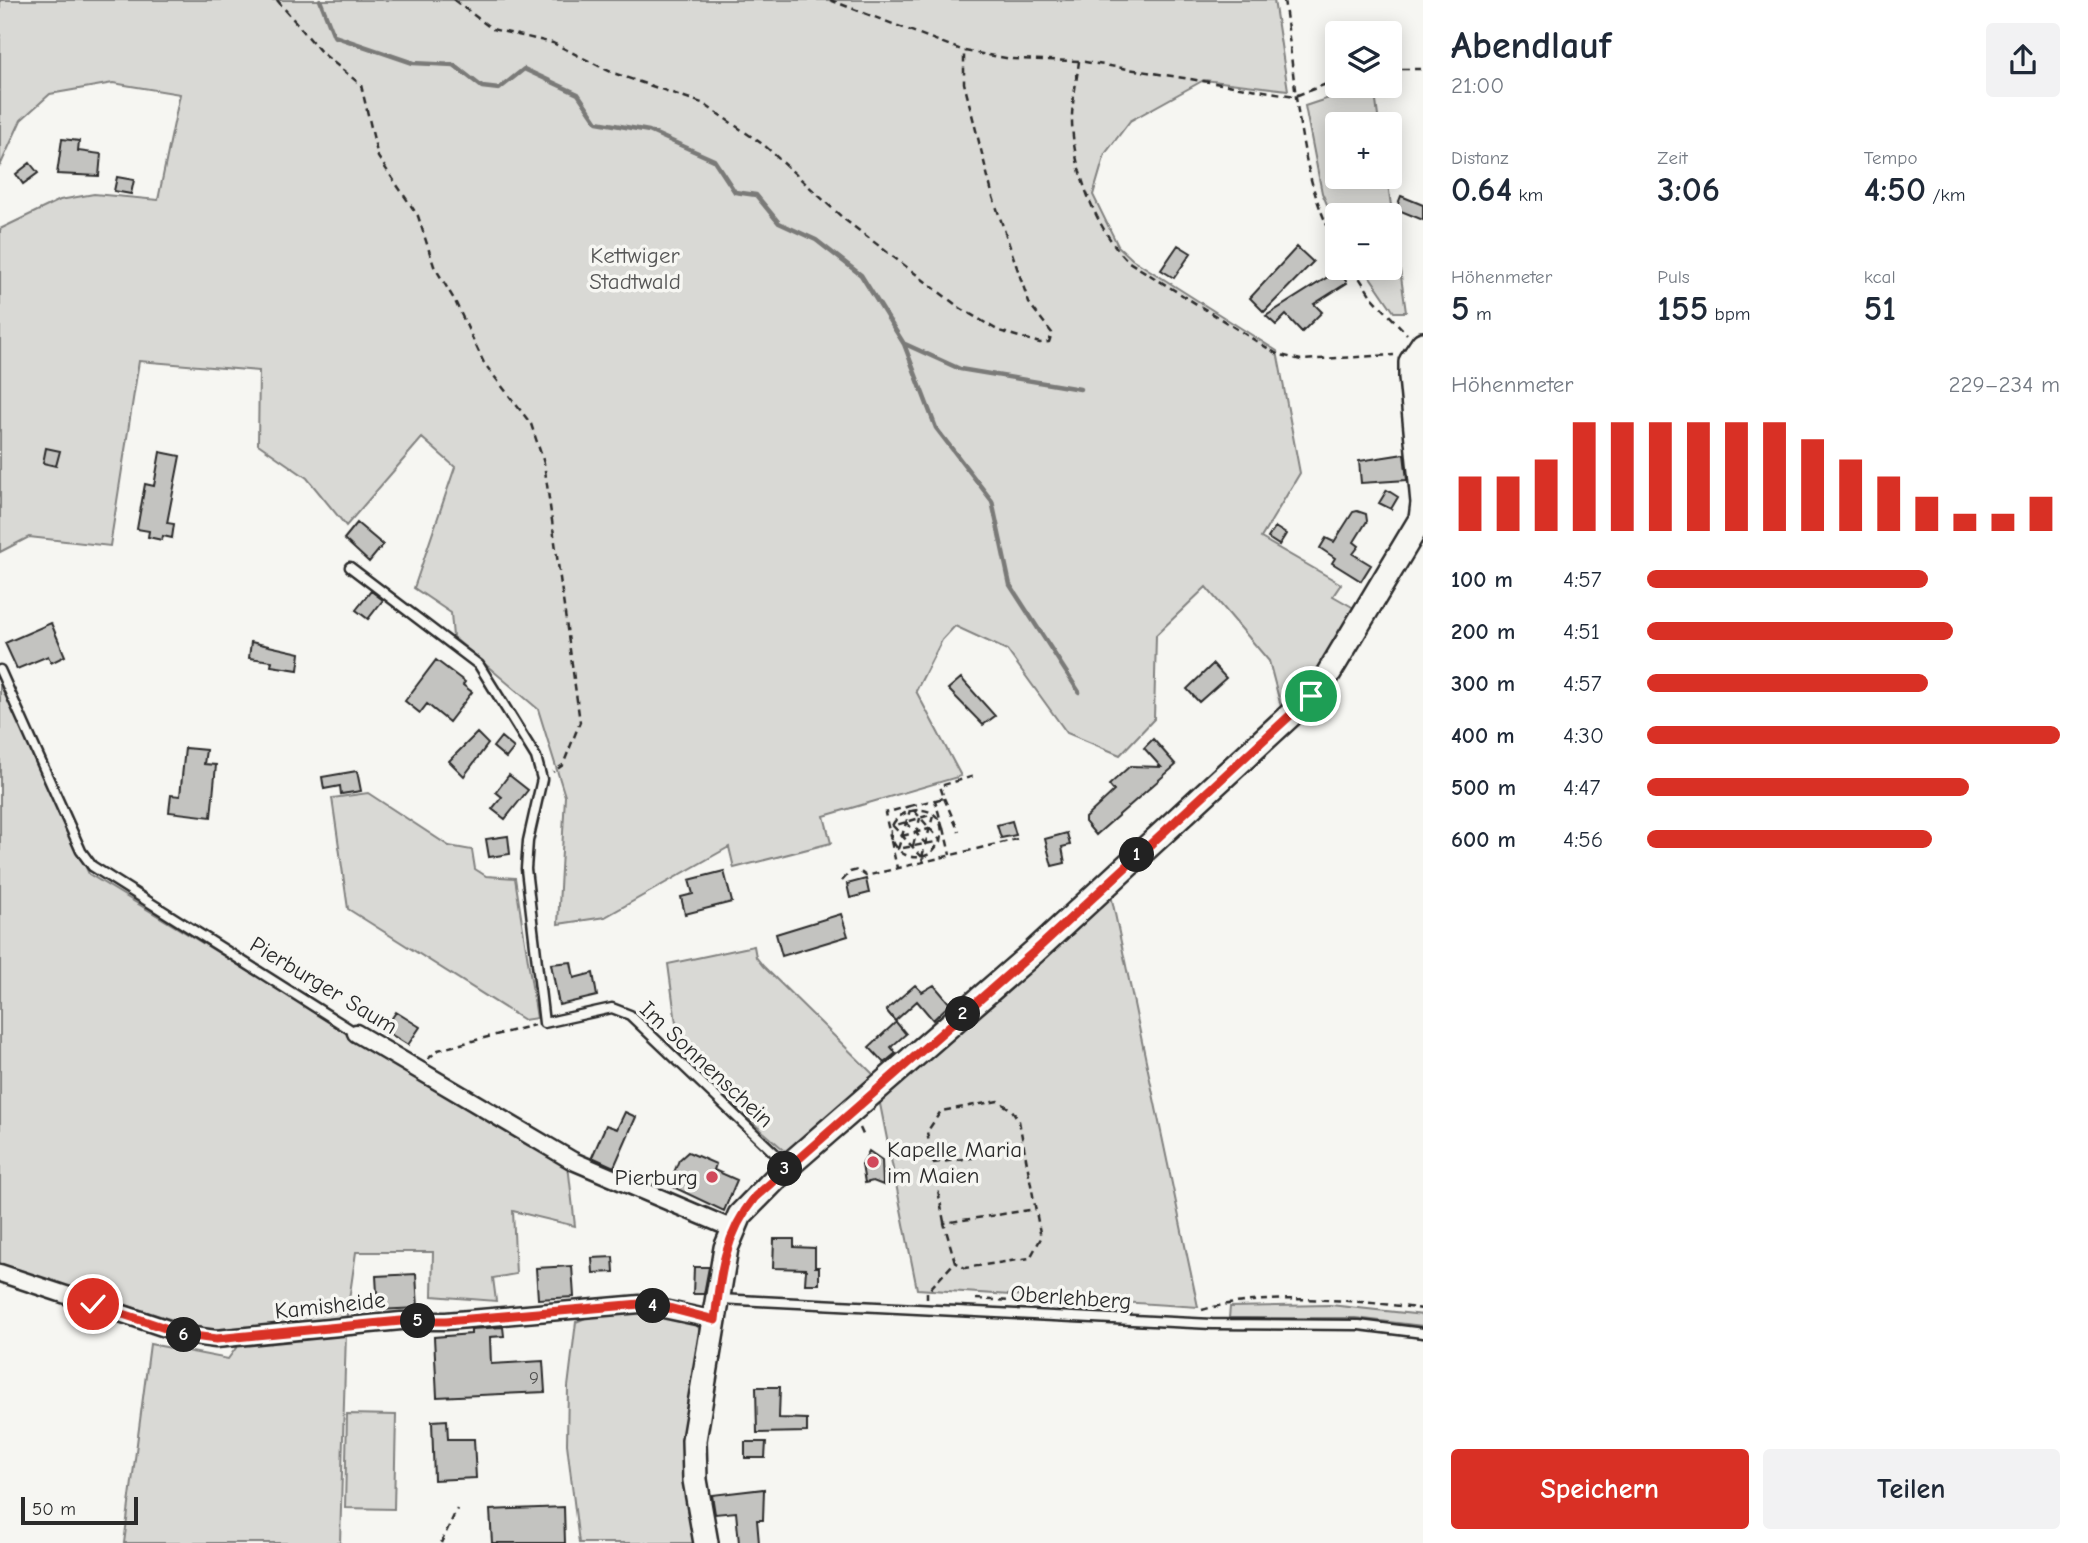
<!DOCTYPE html>
<html lang="de">
<head>
<meta charset="utf-8">
<style>
  body { margin:0; font-family:"Comic Neue",sans-serif; background:#f2f2f3; color:#1f2937; height:100vh; display:flex; flex-direction:column; font-size:26px; white-space:nowrap }
  * { box-sizing:border-box; margin:0 }
  p { font-size:23px; color:#747a83 }
  .icon { flex:none; width:38px; height:38px; fill:none; stroke:currentColor; stroke-width:2; stroke-linecap:round; stroke-linejoin:round }
  .map { position:relative; flex:1; overflow:hidden }
  .panel { display:flex; flex-direction:column; background:#fff; width:665px }
  .panel>* { flex:none }
  .fabs { position:absolute; left:1325px; top:21px; display:grid; gap:14px }
  .fabs a { display:grid; place-items:center; width:77px; height:77px; border-radius:7px; background:#fff; box-shadow:0 4px 18px #0003; font-size:35px }
  .scale { position:absolute; left:21px; bottom:18px; width:117px; box-sizing:border-box; padding-left:7px; border:4px solid #2b2b2b; border-top:0; font-size:19px; line-height:24px; white-space:nowrap; color:#2b2b2b; -webkit-text-stroke:5px #f6f6f2; paint-order:stroke }
  .pin { position:absolute; display:grid; place-items:center; width:60px; height:60px; color:#fff; margin:-30px; border:4px solid #fff; border-radius:50%; box-shadow:0 2px 7px #0007 }
  .km { position:absolute; width:35px; height:35px; margin:-18px; border-radius:50%; background:#222; color:#fff; font-size:19px; line-height:35px; text-align:center }
  .round { display:grid; place-items:center; flex:none; width:74px; height:74px; border-radius:7px; background:#f2f2f3 }
  .overview { display:flex; align-items:center; justify-content:space-between; height:119px; padding:0 28px }
  h1 { font-size:38px; font-weight:700; line-height:52px }
  .figures { display:grid; grid-template-columns:repeat(3,1fr); gap:10px; height:119px; padding:7px 28px }
  .figures div { display:grid; align-content:center }
  .figures b { font-size:35px; font-weight:700 }
  .figures small { font-size:19px; font-weight:400 }
  .figures p { font-size:19px }
  .chart { height:196px; padding:14px 28px }
  .chart p { display:flex; justify-content:space-between }
  .chart svg { width:100%; height:126px; margin-top:7px; stroke:#d93025; stroke-width:6 }
  .primary-button { display:flex; gap:14px; margin-top:auto; padding:14px 28px }
  .primary-button a { flex:1; height:80px; border-radius:7px; background:#d93025; color:#fff; font-size:28px; font-weight:700; line-height:80px; text-align:center }
  .primary-button a+a { background:#f2f2f3; color:#1f2937 }
  ul { padding:0 28px; list-style:none; font-size:23px }
  li { display:grid; grid-template-columns:112px 84px 1fr; align-items:center; height:52px }
  li i { height:18px; border-radius:9px; background:#d93025 }
  main { display:flex; flex:1; min-height:0 }
  .map>svg:first-child { display:block }
  .green { fill:#d9d9d5; stroke:#828280; stroke-width:2 }
  .lines { fill:none; stroke-linecap:round; stroke-linejoin:round }
  .stream { stroke:#7a7a78; stroke-width:4.5 }
  .building { fill:#c3c3c0; stroke:#2b2b2b; stroke-width:2 }
  .lane-casing { stroke:#2b2b2b; stroke-width:13 }
  .street-casing { stroke:#2b2b2b; stroke-width:21 }
  .secondary-casing { stroke:#2b2b2b; stroke-width:28 }
  .path { stroke:#2b2b2b; stroke-width:2.5; stroke-dasharray:7 5; stroke-linecap:butt }
  .lane { stroke:#f6f6f2; stroke-width:8 }
  .street { stroke:#f6f6f2; stroke-width:16 }
  .secondary { stroke:#f6f6f2; stroke-width:23 }
  .route-casing { stroke:#fff; stroke-width:14 }
  .route { stroke:#d93025; stroke-width:9 }
  .poi-dot { fill:#d1495b; stroke:#f6f6f2; stroke-width:2.5 }
  .labels { text-anchor:middle; stroke-width:7; stroke-linejoin:round; paint-order:stroke }
  .number-label { font-size:19px; fill:#515150 }
  .park-label { font-size:23px; fill:#565656; stroke:#f6f6f2 }
  .street-label { font-size:23px; fill:#2b2b2b; stroke:#f6f6f2 }
  .poi-label { font-size:23px; fill:#2b2b2b; stroke:#f6f6f2; text-anchor:start }
</style>
</head>
<body>
<main>
<div class="map">
<svg width="1423" height="1543" viewBox="0 0 1423 1543">
  <rect width="100%" height="100%" fill="#f6f6f2"/>
  <filter id="ink" filterUnits="userSpaceOnUse"><feTurbulence type="fractalNoise" baseFrequency=".0143" numOctaves="2"/><feDisplacementMap in="SourceGraphic" scale="14" xChannelSelector="R" yChannelSelector="G"/><feConvolveMatrix kernelMatrix="1 2 1 2 8 2 1 2 1" color-interpolation-filters="sRGB"/></filter>
  <g filter="url(#ink)">
    <path class="green" d="M0 0H1274L1288 90 1204 80 1130 121 1105 154 1093 195 1118 246 1132 259 1277 351 1300 473 1261 538 1341 584 1333 596 1361 612 1320 679 1283 714 1269 661 1206 587 1156 635 1154 719 1120 755 1067 733 1007 650 955 626 942 640 916 691 961 776 824 816 831 843 734 868 729 847 605 917 558 924 565 796 538 709 453 637 451 613 414 588 455 467 422 438 346 526 307 478 258 444 259 371 139 361 110 546 29 537 0 552V229L60 200 94 194 158 200 180 94 113 83 50 94 21 120 0 166Z
      M1365 86H1374L1379 124H1337V177H1387L1406 312H1394L1364 268H1390V215H1337V227L1322 193 1305 106Z
      M0 680 89 874 568 1165 575 1226 513 1211 516 1274 493 1278 496 1301 432 1296 433 1252H356L346 1321 204 1330 0 1265Z
      M368 793 449 846 472 850 475 869 486 876 515 878 537 1018 524 1020 348 909 332 798Z
      M1110 890 1198 1307 917 1289 878 1094Z
      M754 946 756 957 763 966 879 1080 791 1156 738 1110 680 1053 668 964Z
      M1330 1305 1423 1315V1326L1355 1318H1229L1230 1307Z
      M646 1309 694 1323 704 1333 698 1543H579L567 1444 568 1387 576 1322 590 1316Z
      M346 1332 340 1543H124L150 1344 228 1359 241 1341Z
      M347 1414 396 1415 394 1509 345 1508Z"/>
    <g class="lines">
      <path class="stream" d="M320 0 334 36 413 63 454 65 482 87 499 89 524 69 578 94 597 122 649 131 714 160 735 192 756 195 779 223 816 240 861 275 904 344 936 428 992 501 1010 585 1079 692
        M905 344 960 369 1080 389"/>
    </g>
    <path class="building" d="M62 139 79 141 78 151 101 154 99 176 57 174Z
      M30 163 38 173 23 184 16 174Z
      M117 177 134 180 131 194 114 191Z
      M1401 196 1423 205V220L1396 209Z
      M1178 245 1191 253 1174 278 1161 270Z
      M1297 247 1313 262 1264 312 1250 298Z
      M1339 270 1347 283 1314 304 1322 312 1302 332 1286 315 1276 325 1266 316Z
      M46 448 60 451 56 466 43 463Z
      M160 452 180 456 167 523 174 524 172 538 163 536 162 540 148 537 149 531 137 529 145 484 154 486Z
      M1404 454 1407 480 1361 483 1359 461Z
      M1387 490 1398 497 1391 509 1379 503Z
      M1357 511 1366 514 1367 521 1354 542 1359 546 1353 554 1371 565 1361 581 1332 563 1335 558 1320 548 1326 538 1334 542 1353 512Z
      M357 523 383 545 369 562 344 539Z
      M1275 527 1286 534 1279 545 1268 538Z
      M371 591 383 600 368 619 356 610Z
      M51 623 65 656 51 663 48 656 17 669 5 643Z
      M251 642 300 653 298 670 271 666 272 661 249 658Z
      M436 660 465 682 463 685 472 692 449 722 427 704 420 713 405 701Z
      M1213 664 1226 678 1199 702 1187 689Z
      M961 678 995 716 983 725 948 689Z
      M477 733 488 744 464 776 449 761Z
      M501 737 514 748 506 758 493 747Z
      M1153 739 1176 765 1096 835 1085 822V818L1114 791 1109 785 1130 766 1161 767 1144 748Z
      M185 748 206 750 204 764 216 765 211 817 169 812 171 795 180 796Z
      M357 771 361 791 341 794 340 786 324 789 322 777Z
      M509 775 528 790 505 819 492 809 502 797 496 792Z
      M1012 821 1016 835 1001 838 997 825Z
      M1067 833 1070 845 1062 847 1065 863 1052 866 1045 839Z
      M508 836 510 854 489 857 486 839Z
      M724 871 732 902 685 914 681 897 693 894 689 880Z
      M866 879 869 893 850 898 847 884Z
      M841 914 848 936 782 956 776 934Z
      M571 962 574 978 593 973 597 996 559 1005 551 964Z
      M915 985 922 992 934 985 950 1004 933 1020 917 1001 895 1021 886 1010Z
      M396 1012 420 1027 408 1045 384 1030Z
      M896 1022 906 1034 891 1047 896 1053 884 1063 869 1047Z
      M625 1112 636 1117 614 1167 592 1157 606 1125 617 1129Z
      M869 1151 882 1160 883 1185 873 1181 865 1183 862 1165Z
      M688 1152 716 1164 714 1170 737 1180 724 1211 669 1185 679 1160Z
      M774 1239H794V1247L815 1248V1267H819V1284H805L806 1269 773 1268Z
      M613 1257 614 1272 593 1273 592 1258Z
      M572 1266 574 1297 538 1299 536 1268Z
      M694 1267H709L704 1294H693Z
      M416 1274 418 1308 378 1310 376 1276Z
      M503 1327 504 1336 490 1337 491 1364 543 1361 545 1392 437 1397 434 1337 471 1334V1329Z
      M756 1387H780L779 1418 807 1419V1432L757 1433Z
      M447 1420 448 1439H474L476 1478 434 1480 432 1421Z
      M745 1442H766L765 1458H745Z
      M764 1489 763 1520H757L759 1543H739L736 1512 715 1514 712 1495Z
      M564 1507 565 1543H492L490 1510Z"/>
    <g class="lines">
      <defs>
        <path id="lane" d="M350 567 479 665 536 757 542 779 528 841 526 869 544 1023 612 1008 630 1015 786 1164
          M0 670 81 851 92 866 356 1033
          M720 1299 1212 1324 1359 1325 1423 1333"/>
        <path id="street" d="M356 1033 573 1161 733 1229
          M0 1273 186 1335 216 1339 401 1321H446L640 1304 715 1320"/>
        <path id="secondary" d="M706 1543 695 1480 694 1440 726 1248 740 1215 788 1166 1035 951 1311 696 1324 681 1421 519 1423 503 1411 377V362L1423 344"/>
      </defs>
      <use href="#lane" class="lane-casing"/>
      <use href="#street" class="street-casing"/>
      <use href="#secondary" class="secondary-casing"/>
      <path class="path" d="M277 0 321 52 361 85 378 157 418 216 434 266 455 301 484 363 531 424 544 463 580 722 563 765 553 772
        M454 0 492 29 553 43 613 73 702 103 764 145 844 219 960 308 999 331 1040 343 1049 342 1052 333 1029 303 993 197 964 83V51
        M830 0 964 51 1012 59 1079 61 1295 96 1337 80
        M1284 0C1295 70 1298 183 1337 243
        M1079 61C1077 79 1073 97 1072 115 1071 163 1094 228 1129 262L1277 354 1301 360 1394 355
        M1390 69H1423
        M1353 268 1371 296 1407 334
        M944 798 959 832
        M936 800 944 798 940 786 974 776
        M910 806 935 800 943 829
        M906 822 925 843
        M944 828 950 855
        M902 836 929 829
        M891 840 885 813 910 806 941 841 898 849 910 810
        M891 841 897 868
        M913 846 920 818
        M922 857 930 854 941 841C951 788 868 811 897 848 903 856 912 858 922 857L923 862
        M922 857 893 826 933 814
        M922 857 933 816
        M842 881 850 872 858 870 866 876 1017 839
        M428 1059 438 1050 534 1025
        M860 1128 865 1139
        M933 1163 1025 1151
        M944 1222 927 1132 941 1111 998 1101 1012 1110 1019 1121 1041 1238 1030 1258 965 1268 955 1262
        M927 1299V1292L955 1262 944 1223 1036 1209
        M976 1299 1032 1302
        M1202 1310C1262 1292 1360 1300 1423 1309
        M441 1543 457 1509"/>
      <use href="#lane" class="lane"/>
      <use href="#street" class="street"/>
      <use href="#secondary" class="secondary"/>
    </g>
  </g>
  <g class="lines" filter="url(#ink)">
    <defs>
      <path id="route" d="M93 1304 186 1335 216 1339 401 1321H446L640 1304 665 1307 715 1320C720 1274 725 1234 755 1197L1035 951 1311 696"/>
    </defs>
    <use href="#route" class="route-casing"/>
    <use href="#route" class="route"/>
  </g>
  <g class="poi-dot">
    <circle cx="873" cy="1162" r="7"/>
    <circle cx="712" cy="1177" r="7"/>
  </g>
  <g class="labels">
    <g class="number-label">
      <text x="534" y="1384">9</text>
    </g>
    <g class="park-label">
      <text x="635" y="263">Kettwiger<tspan x="635" dy="26">Stadtwald</tspan></text>
    </g>
    <g class="street-label">
      <text transform="translate(324 985) rotate(31)" y="8">Pierburger Saum</text>
      <text transform="translate(707 1064) rotate(43)" y="8">Im Sonnenschein</text>
      <text transform="translate(1071 1297) rotate(4)" y="8">Oberlehberg</text>
      <text transform="translate(330 1305) rotate(-6)" y="8">Kamisheide</text>
    </g>
    <g class="poi-label">
      <text x="887" y="1157">Kapelle Maria<tspan x="887" dy="26">im Maien</tspan></text>
      <text x="698" y="1185" text-anchor="end">Pierburg</text>
    </g>
  </g>
</svg>
<div class="fabs">
<a><svg class="icon" aria-label="layers" viewBox="0 0 24 24"><path d="M12 4l9 5-9 5-9-5zM3 14l9 5 9-5"/></svg></a>
<a>+</a>
<a>−</a>
</div>
<div class="scale">50 m</div>
<div class="pin" style="left:1311px;top:696px;background:#1e9e55"><svg class="icon" aria-label="arrive" viewBox="0 0 24 24"><path d="M6 21V4h12l-3 4 3 4H6"/></svg></div>
<div class="pin" style="left:93px;top:1304px;background:#d93025"><svg class="icon" aria-label="check" viewBox="0 0 24 24"><path d="M5 12l5 5 9-10"/></svg></div>
<b class="km" style="left:1137px;top:855px">1</b>
<b class="km" style="left:963px;top:1014px">2</b>
<b class="km" style="left:785px;top:1169px">3</b>
<b class="km" style="left:653px;top:1306px">4</b>
<b class="km" style="left:418px;top:1321px">5</b>
<b class="km" style="left:184px;top:1335px">6</b>
</div>
<section class="panel">
<div class="overview"><div><h1>Abendlauf</h1><p>21:00</p></div><a class="round"><svg class="icon" aria-label="share" viewBox="0 0 24 24"><path d="M12 15V3M7 8l5-5 5 5M5 13v7h14v-7"/></svg></a></div>
<div class="figures">
<div><p>Distanz</p><b>0.64<small> km</small></b></div>
<div><p>Zeit</p><b>3:06</b></div>
<div><p>Tempo</p><b>4:50<small> /km</small></b></div>
</div>
<div class="figures">
<div><p>Höhenmeter</p><b>5<small> m</small></b></div>
<div><p>Puls</p><b>155<small> bpm</small></b></div>
<div><p>kcal</p><b>51</b></div>
</div>
<div class="chart"><p><span>Höhenmeter</span>229–234 m</p>
<svg viewBox="0 0 160 44" preserveAspectRatio="none"><path d="M5 44V25M15 44V25M25 44V19M35 44V6M45 44V6M55 44V6M65 44V6M75 44V6M85 44V6M95 44V12M105 44V19M115 44V25M125 44V32M135 44V38M145 44V38M155 44V32"/></svg>
</div>
<ul>
<li><b>100 m</b>4:57<i style="width:68%"></i></li>
<li><b>200 m</b>4:51<i style="width:74%"></i></li>
<li><b>300 m</b>4:57<i style="width:68%"></i></li>
<li><b>400 m</b>4:30<i style="width:100%"></i></li>
<li><b>500 m</b>4:47<i style="width:78%"></i></li>
<li><b>600 m</b>4:56<i style="width:69%"></i></li>
</ul>
<div class="primary-button"><a>Speichern</a><a>Teilen</a></div>
</section>
</main>
</body>
</html>
